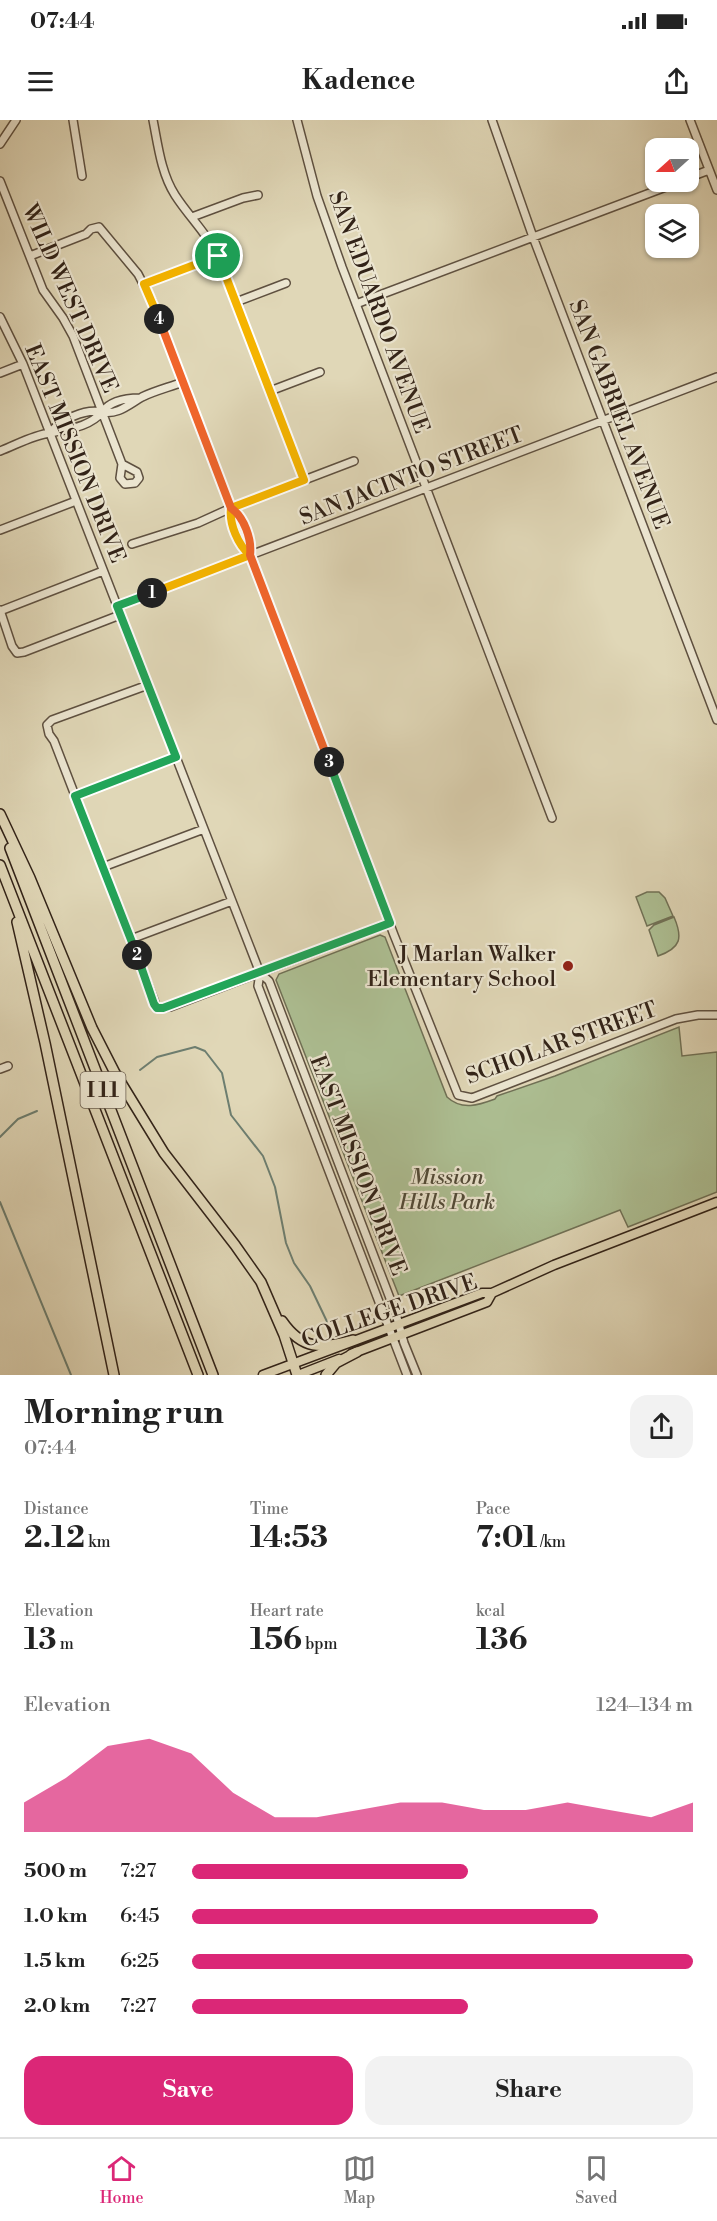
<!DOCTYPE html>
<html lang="en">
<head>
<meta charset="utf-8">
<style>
  body { margin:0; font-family:"Libre Bodoni",serif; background:#f2f2f2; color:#222; height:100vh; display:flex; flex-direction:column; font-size:22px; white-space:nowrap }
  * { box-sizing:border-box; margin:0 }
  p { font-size:20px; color:#767676 }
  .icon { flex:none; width:33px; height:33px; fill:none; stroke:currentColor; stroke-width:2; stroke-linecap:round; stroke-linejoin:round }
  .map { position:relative; height:1255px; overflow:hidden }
  .details { display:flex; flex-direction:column; background:#fff; flex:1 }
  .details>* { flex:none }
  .needle { width:39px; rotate:249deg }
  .buttons { position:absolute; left:645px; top:18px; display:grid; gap:12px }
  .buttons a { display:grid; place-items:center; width:54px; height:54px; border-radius:12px; background:#fff; box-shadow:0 2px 4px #0004; font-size:30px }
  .pin { position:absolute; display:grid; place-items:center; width:51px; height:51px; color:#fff; margin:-26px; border:3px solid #fff; border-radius:50%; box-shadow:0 2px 6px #0007 }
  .km { position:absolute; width:30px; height:30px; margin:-15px; border-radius:50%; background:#222; color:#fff; font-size:16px; line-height:30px; text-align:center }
  .round { display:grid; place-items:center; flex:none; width:63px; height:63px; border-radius:18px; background:#f2f2f2 }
  .headline { display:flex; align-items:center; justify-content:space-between; height:102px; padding:0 24px }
  h1 { font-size:33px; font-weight:700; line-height:45px }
  .metrics { display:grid; grid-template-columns:repeat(3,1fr); gap:9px; height:102px; padding:6px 24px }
  .metrics div { display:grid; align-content:center }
  .metrics b { font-size:30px; font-weight:700 }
  .metrics small { font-size:16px; font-weight:400 }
  .metrics p { font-size:16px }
  .chart { height:168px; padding:12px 24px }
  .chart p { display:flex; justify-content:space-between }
  .chart svg { width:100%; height:108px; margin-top:6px; fill:#db2777; opacity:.7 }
  .action { display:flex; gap:12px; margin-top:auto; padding:12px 24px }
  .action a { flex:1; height:69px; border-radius:18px; background:#db2777; color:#fff; font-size:24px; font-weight:700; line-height:69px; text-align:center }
  .action a+a { background:#f2f2f2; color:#222 }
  ul { padding:0 24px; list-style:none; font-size:20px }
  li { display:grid; grid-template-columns:96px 72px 1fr; align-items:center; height:45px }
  li i { height:15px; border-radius:8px; background:#db2777 }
  .status { display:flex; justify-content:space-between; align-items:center; height:42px; padding:0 30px; background:#fff; direction:ltr }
  .status svg { height:16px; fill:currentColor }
  header { display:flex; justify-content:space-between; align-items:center; height:78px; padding:0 24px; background:#fff; font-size:27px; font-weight:700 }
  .menu { display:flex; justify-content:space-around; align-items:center; height:84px; border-top:2px solid #e0e0e0; background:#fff; font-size:16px; color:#767676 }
  .menu a { display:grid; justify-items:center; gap:3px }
  .menu .current { color:#db2777 }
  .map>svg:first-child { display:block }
  .green { fill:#adbf93; stroke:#707156; stroke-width:1.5 }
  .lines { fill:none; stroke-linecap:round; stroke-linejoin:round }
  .stream { stroke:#6d7e70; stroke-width:2 }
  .minor-casing { stroke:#5e5040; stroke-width:10 }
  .major-casing { stroke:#322318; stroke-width:11 }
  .highway-casing { stroke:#322318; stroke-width:12 }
  .minor { stroke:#ebe5d0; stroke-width:7 }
  .major { stroke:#e0d7b7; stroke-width:8 }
  .highway { stroke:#e0d7b7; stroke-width:9 }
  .split-1-casing { stroke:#fff; stroke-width:12 }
  .split-2-casing { stroke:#fff; stroke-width:12 }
  .split-3-casing { stroke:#fff; stroke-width:12 }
  .split-4-casing { stroke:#fff; stroke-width:12 }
  .split-5-casing { stroke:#fff; stroke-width:12 }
  .split-1 { stroke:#f5b400; stroke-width:8 }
  .split-2 { stroke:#22a559; stroke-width:8 }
  .split-3 { stroke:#22a559; stroke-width:8 }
  .split-4 { stroke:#f0652b; stroke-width:8 }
  .split-5 { stroke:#f5b400; stroke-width:8 }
  .poi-dot { fill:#8f2418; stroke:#ebe5d0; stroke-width:2 }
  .labels { text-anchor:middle; stroke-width:4.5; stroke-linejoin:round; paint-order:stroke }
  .shield { fill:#ebe5d0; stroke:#6a5d4f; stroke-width:1.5 }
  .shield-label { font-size:21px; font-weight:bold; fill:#322318 }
  .street-label { font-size:22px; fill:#322318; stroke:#ebe5d0 }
  .poi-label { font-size:22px; fill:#322318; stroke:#ebe5d0; text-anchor:end }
  .park-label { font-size:22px; font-style:italic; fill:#514a37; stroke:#ebe5d0 }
</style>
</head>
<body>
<div class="status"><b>07:44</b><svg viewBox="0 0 49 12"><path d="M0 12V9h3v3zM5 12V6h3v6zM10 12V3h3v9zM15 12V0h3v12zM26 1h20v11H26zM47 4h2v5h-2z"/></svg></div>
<header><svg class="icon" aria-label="menu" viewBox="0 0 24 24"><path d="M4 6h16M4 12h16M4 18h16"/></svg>Kadence<svg class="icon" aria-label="share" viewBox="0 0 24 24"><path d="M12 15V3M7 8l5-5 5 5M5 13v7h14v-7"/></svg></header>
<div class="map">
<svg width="717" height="1255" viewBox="0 0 717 1255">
  <rect width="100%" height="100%" fill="#e0d7b7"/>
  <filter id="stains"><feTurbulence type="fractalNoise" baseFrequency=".00333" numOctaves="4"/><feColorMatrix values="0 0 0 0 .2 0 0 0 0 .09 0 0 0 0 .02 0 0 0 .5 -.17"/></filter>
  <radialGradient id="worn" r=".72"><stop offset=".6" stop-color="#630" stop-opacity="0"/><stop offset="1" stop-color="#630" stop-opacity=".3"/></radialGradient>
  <path class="green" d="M647 772H659L665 778 673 796 647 806 636 777Z
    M674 797C683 818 681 828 658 836L649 810 654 805Z
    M380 815 385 817 447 977C462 991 479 985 495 979L497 976 555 956 679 907 682 936 717 932V1072L628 1107 620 1090 399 1176 276 860 279 854Z"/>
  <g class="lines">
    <path class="stream" d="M140 950 157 937 195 927 205 931 222 953 231 995 263 1036 275 1067 286 1123 294 1143 310 1166 331 1210
      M0 1017 18 999 37 991
      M0 1082 71 1255"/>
    <defs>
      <path id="minor" d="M73 0 82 56
        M153 0C158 25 161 53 175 75 189 97 207 113 218 136L304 360
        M297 0 317 76 342 147 552 698
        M492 0 533 117 717 600
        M690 0 717 70
        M0 24 16 0
        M688 58 709 50
        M0 61 43 170 63 198 73 216 122 344 120 358 125 364 135 363 139 358 137 352 122 344
        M192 97 243 78 258 75
        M30 136 86 114 91 109 99 107 138 154 152 181 231 388C229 404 238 425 250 435
        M143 164 218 136
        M236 182 286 163
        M356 184 679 62
        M0 197 23 244 260 853 269 861 396 1194 404 1223 417 1255
        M0 253 23 244
        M270 271 320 252
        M49 313C62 300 84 288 102 292 111 280 126 278 140 278
        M0 331C16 325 33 315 50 313 68 309 90 307 102 292 118 295 128 285 142 277 154 271 170 267 183 262
        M231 388C244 397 252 419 250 435L394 815 458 975 472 978 676 899 698 895H717
        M0 410 76 381
        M132 424 198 403 231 388 354 341
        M117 486 717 257
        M0 490 12 526 17 533 24 532 120 495
        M0 491 103 451
        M148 565 52 600 47 605 49 614 54 621 157 888 170 887 390 803
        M75 676 176 637
        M103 747 204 709
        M131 819 232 781
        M260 853 258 866 407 1255
        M0 949 8 946"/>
      <path id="major" d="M351 1234 487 1182 492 1173
        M263 1255 482 1173H492L554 1145 717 1082
        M298 1255 339 1239"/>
      <path id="highway" d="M0 694 30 758 92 908 115 953 164 1033 235 1125 261 1162 284 1215 297 1255
        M10 728 213 1255
        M0 745 198 1255
        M17 802 45 923 114 1255
        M282 1201C302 1230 321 1229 353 1220
        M326 1255 336 1243 357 1232"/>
    </defs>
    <use href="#minor" class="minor-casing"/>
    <use href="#major" class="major-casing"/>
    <use href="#highway" class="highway-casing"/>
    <use href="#minor" class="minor"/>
    <use href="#major" class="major"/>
    <use href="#highway" class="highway"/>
  </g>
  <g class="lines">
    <defs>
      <path id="split-1" d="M152 473 250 435C238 425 229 404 231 388L304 360 218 136"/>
      <path id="split-2" d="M137 835 75 676 176 637 117 486 152 473"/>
      <path id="split-3" d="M137 835 154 884 157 888H163L390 803 329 642"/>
      <path id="split-4" d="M159 199 231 388C244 397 252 419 250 435L329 642"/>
      <path id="split-5" d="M159 199 144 164 218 136"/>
    </defs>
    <use href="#split-1" class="split-1-casing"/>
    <use href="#split-2" class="split-2-casing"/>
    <use href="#split-3" class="split-3-casing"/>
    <use href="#split-4" class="split-4-casing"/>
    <use href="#split-5" class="split-5-casing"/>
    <use href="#split-1" class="split-1"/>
    <use href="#split-2" class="split-2"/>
    <use href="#split-3" class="split-3"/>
    <use href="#split-4" class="split-4"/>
    <use href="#split-5" class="split-5"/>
  </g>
  <circle class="poi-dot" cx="568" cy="846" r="6"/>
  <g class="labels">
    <rect class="shield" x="80.5" y="952" width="45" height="36" rx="4.5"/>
    <g class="shield-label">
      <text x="103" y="977">I 11</text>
    </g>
    <g class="street-label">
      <text transform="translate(71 178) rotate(66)" y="8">WILD WEST DRIVE</text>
      <text transform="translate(380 192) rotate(70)" y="8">SAN EDUARDO AVENUE</text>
      <text transform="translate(620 294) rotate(69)" y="8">SAN GABRIEL AVENUE</text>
      <text transform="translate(76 333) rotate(68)" y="8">EAST MISSION DRIVE</text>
      <text transform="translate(411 355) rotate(-21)" y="8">SAN JACINTO STREET</text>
      <text transform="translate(561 922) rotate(-20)" y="8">SCHOLAR STREET</text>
      <text transform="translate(359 1045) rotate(69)" y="8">EAST MISSION DRIVE</text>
      <text transform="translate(389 1190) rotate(-19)" y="8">COLLEGE DRIVE</text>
    </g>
    <g class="poi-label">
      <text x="556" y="841">J Marlan Walker<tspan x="556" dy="25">Elementary School</tspan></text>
    </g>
    <g class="park-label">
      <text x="447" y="1064">Mission<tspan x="447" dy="25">Hills Park</tspan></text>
    </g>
  </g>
  <rect width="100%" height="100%" filter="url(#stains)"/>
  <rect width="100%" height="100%" fill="url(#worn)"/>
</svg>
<div class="buttons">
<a><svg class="needle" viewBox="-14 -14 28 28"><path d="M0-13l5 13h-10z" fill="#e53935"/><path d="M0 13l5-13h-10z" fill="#767676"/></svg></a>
<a><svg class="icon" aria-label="layers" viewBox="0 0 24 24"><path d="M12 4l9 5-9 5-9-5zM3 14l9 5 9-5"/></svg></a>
</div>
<div class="pin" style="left:218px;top:136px;background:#1e9e55"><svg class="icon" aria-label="arrive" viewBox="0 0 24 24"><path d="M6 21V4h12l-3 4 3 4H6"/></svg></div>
<b class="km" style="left:152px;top:473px">1</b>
<b class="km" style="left:137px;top:835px">2</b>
<b class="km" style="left:329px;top:642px">3</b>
<b class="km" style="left:159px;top:199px">4</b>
</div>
<section class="details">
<div class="headline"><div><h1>Morning run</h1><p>07:44</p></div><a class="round"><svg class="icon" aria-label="share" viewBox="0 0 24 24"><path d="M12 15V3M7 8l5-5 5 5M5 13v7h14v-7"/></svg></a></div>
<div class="metrics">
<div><p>Distance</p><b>2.12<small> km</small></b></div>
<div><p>Time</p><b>14:53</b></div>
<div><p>Pace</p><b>7:01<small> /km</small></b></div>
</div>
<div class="metrics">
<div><p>Elevation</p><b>13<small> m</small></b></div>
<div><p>Heart rate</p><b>156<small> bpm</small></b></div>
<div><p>kcal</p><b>136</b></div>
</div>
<div class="chart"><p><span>Elevation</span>124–134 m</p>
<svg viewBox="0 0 160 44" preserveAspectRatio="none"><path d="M0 44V32L10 22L20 9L30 6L40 12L50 28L60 38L70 38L80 35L90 32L100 32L110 35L120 35L130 32L140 35L150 38L160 32V44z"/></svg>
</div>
<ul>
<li><b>500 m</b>7:27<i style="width:55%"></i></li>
<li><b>1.0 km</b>6:45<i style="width:81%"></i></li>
<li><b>1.5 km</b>6:25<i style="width:100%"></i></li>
<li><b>2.0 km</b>7:27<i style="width:55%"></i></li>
</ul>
<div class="action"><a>Save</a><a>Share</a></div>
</section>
<nav class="menu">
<a class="current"><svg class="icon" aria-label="home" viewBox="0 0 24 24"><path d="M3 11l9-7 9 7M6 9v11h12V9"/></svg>Home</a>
<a><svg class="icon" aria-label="map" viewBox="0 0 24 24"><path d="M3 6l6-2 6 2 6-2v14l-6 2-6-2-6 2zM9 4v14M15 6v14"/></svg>Map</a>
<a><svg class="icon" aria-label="saved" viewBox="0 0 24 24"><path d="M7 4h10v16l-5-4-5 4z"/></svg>Saved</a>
</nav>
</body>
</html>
